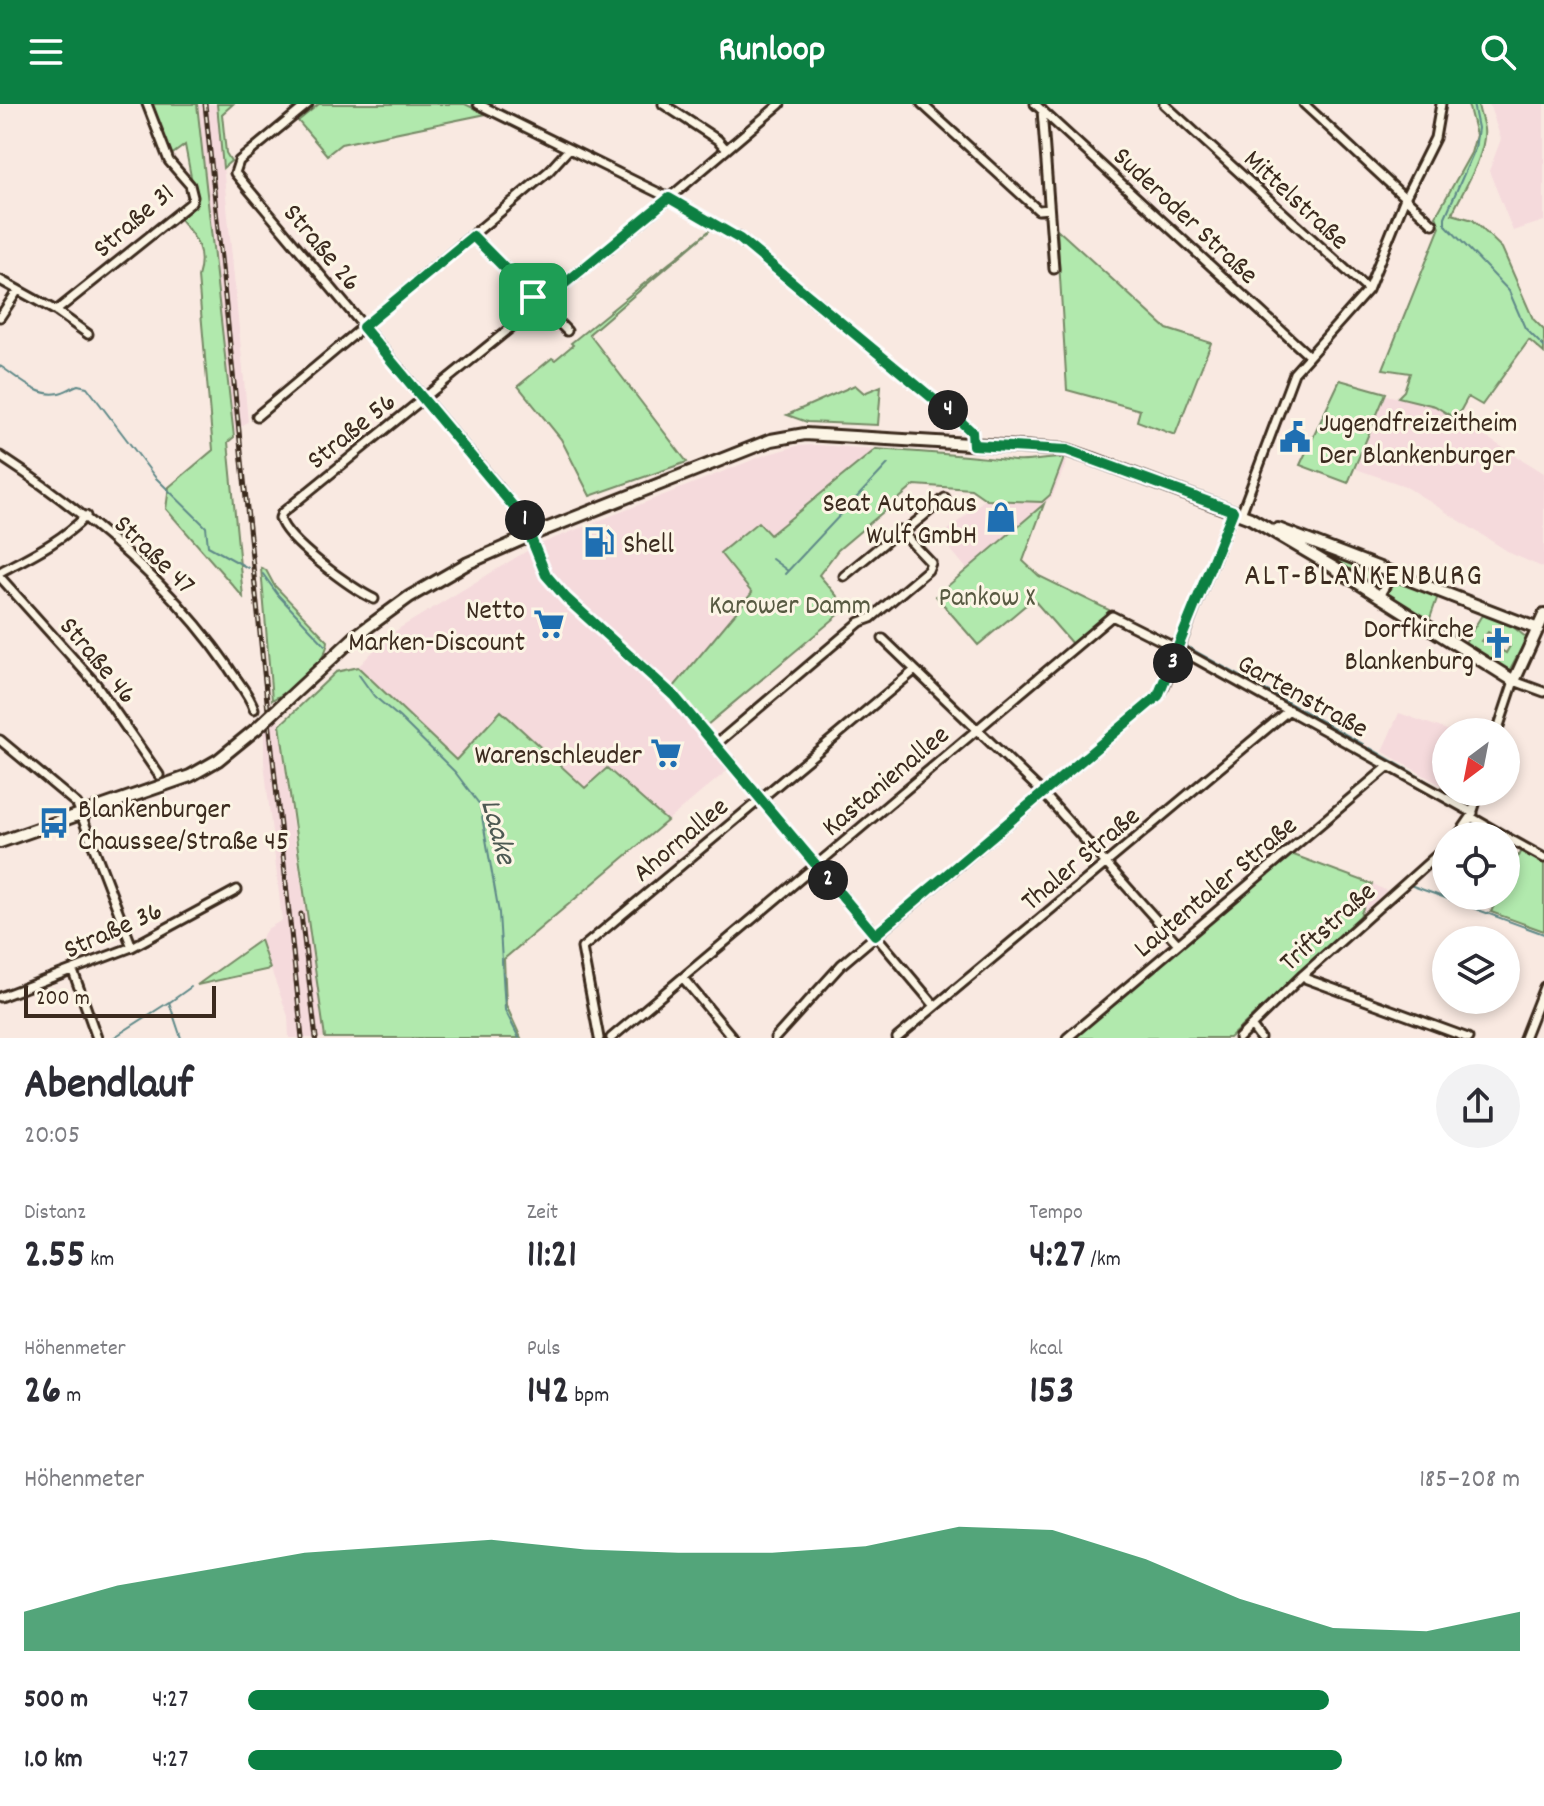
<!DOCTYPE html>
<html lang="de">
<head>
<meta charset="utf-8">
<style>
  body { margin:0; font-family:Dekko,sans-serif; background:#f2f2f3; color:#2b2b33; height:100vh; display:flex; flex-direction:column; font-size:30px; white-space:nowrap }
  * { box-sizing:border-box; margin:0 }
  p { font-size:26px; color:#7c7c81 }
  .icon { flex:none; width:44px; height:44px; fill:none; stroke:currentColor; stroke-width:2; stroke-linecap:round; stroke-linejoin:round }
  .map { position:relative; height:934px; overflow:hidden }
  .details { display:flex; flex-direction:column; background:#fff; flex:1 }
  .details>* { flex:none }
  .needle { width:52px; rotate:212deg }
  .buttons { position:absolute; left:1432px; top:614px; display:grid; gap:16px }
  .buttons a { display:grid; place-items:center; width:88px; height:88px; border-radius:50%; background:#fff; box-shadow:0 4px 12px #0003; font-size:40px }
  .scale { position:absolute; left:24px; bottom:20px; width:192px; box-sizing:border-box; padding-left:8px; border:4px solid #3b2a1e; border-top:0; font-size:22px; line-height:28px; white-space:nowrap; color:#3b2a1e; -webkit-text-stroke:6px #fcf5e5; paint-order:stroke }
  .pin { position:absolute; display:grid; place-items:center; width:68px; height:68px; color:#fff; margin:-34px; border-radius:16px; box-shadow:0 4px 12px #0006 }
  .km { position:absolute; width:40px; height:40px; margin:-20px; border-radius:50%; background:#222; color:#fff; font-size:22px; line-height:40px; text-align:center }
  .round { display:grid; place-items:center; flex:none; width:84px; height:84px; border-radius:42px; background:#f2f2f3 }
  .headline { display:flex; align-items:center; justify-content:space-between; height:136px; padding:0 24px }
  h1 { font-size:44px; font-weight:800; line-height:60px }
  .metrics { display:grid; grid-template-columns:repeat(3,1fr); gap:12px; height:136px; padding:8px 24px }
  .metrics div { display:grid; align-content:center }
  .metrics b { font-size:40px; font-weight:800 }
  .metrics small { font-size:22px; font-weight:400 }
  .metrics p { font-size:22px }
  .chart { height:224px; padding:16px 24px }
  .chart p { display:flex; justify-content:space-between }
  .chart svg { width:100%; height:144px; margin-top:8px; fill:#0b8043; opacity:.7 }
  ul { padding:0 24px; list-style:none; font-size:26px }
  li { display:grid; grid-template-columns:128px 96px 1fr; align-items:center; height:60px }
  li i { height:20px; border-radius:10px; background:#0b8043 }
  header { display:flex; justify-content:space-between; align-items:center; height:104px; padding:0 24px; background:#0b8043; color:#fff; font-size:36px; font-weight:800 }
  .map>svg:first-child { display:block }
  .built { fill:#f5dadc }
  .green { fill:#b1e9ad; stroke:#768a66; stroke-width:2; fill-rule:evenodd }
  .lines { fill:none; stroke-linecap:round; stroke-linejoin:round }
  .stream { stroke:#5f8988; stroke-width:2 }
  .street-casing { stroke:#3b2a1e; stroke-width:13 }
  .secondary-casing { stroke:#3b2a1e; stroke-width:16 }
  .street { stroke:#fcf5e5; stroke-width:7 }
  .secondary { stroke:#fcf5e5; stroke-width:10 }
  .rail-casing { stroke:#3b2a1e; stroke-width:5 }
  .rail { stroke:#fcf5e5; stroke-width:2; stroke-dasharray:6; stroke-linecap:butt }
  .secondary-bridge-casing { stroke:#3b2a1e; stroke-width:16; stroke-linecap:butt }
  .secondary-bridge { stroke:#fcf5e5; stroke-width:10 }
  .route-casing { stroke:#fff; stroke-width:16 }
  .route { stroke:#0b8043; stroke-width:10 }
  .labels { text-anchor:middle; stroke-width:6; stroke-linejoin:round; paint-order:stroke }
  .street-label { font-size:28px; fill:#3b2a1e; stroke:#fcf5e5 }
  .poi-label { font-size:28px; fill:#3b2a1e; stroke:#fcf5e5; text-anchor:end }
  .park-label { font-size:28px; fill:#585a42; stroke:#fcf5e5 }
  .neighbourhood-label { font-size:30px; letter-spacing:2px; fill:#3b2a1e; stroke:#fcf5e5 }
  .water-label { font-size:30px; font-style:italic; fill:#4d5953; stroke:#fcf5e5 }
</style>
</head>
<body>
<header><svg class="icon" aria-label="menu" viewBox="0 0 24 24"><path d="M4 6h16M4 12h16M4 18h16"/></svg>Runloop<svg class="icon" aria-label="search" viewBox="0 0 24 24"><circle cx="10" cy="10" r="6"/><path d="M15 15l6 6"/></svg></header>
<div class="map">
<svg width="1544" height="934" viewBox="0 0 1544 934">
  <rect width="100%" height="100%" fill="#f9e9e1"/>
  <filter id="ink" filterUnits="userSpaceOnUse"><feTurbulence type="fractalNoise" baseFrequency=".0125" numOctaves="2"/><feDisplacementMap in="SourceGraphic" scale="16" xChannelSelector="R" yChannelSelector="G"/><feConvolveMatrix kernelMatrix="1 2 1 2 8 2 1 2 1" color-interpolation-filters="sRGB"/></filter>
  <g filter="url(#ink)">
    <path class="built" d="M197 0H217L248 317 234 329Z
      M1489 0H1544V117L1513 127 1489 67 1501 35Z
      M1386 291 1436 302 1544 369V464L1512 450 1405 382 1356 365Z
      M816 341 876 345 769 431 758 419 752 488 673 584 668 597 729 665 667 717 608 664 585 684 501 607 457 656 358 563 387 533 403 522 535 442 765 351 797 342Z
      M1064 354 1068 355 1052 393 967 465 940 433 984 396 1042 398 1050 391Z
      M1399 609 1453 628H1446V684L1382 647Z
      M278 612 295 738 325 934H289L288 912 260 836 267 825 282 816 264 658V625Z
      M1372 780 1387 787 1360 811Z"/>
    <path class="green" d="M150 0H197L234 333 228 338 243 493 166 405 169 383 213 346 198 173C206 147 196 134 180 115L197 100 196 83 192 78 185 41 170 52Z
      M217 0H233L222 10 226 49 231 57 223 64Z
      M319 0H465L486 10 341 40 327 51 298 17Z
      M1468 0H1478C1479 9 1483 17 1484 25 1487 50 1462 88 1452 110L1473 116 1502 144 1533 215 1544 226V249L1529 236 1482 301 1468 293 1456 315 1435 302 1398 293 1404 287 1410 269 1383 265 1440 123 1436 112 1471 49 1476 31Z
      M715 122 589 230 687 358 590 392 561 335 518 282 552 254 555 256 573 241 571 239Z
      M1057 125 1167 225 1211 239 1175 331 1137 317 1140 306 1067 286Z
      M1340 276 1386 289 1348 379 1300 361Z
      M855 281 864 289 881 282 878 321 807 318 787 311Z
      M876 345C922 348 969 351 1014 357 1032 359 1048 353 1064 354L1050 391 1042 398 987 396 971 385 915 381 838 446 819 471 847 504 707 621 673 584 752 489 720 449 758 418 770 431Z
      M1044 400 1023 457 1039 472 1109 506 1111 509 1073 541 1033 495 978 541 936 492Z
      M1287 431 1386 471 1382 482 1373 484Z
      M261 464 266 466 274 481 328 537C326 560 292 586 272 596Z
      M1394 474 1439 489 1429 517 1428 519 1387 491V486Z
      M1485 506 1512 522 1527 534 1510 565 1505 567 1463 542ZM1488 528 1510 542 1506 549 1487 537 1485 539 1481 537Z
      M358 563 456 656 501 607 585 684 607 664 667 717 504 855 506 901 521 934H325L280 621 336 568Z
      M1522 744 1544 756V827L1491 808 1498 792H1506V777Z
      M1291 750 1372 780 1360 812 1229 934H1072Z
      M260 836 270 865 197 881Z"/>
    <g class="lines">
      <path class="stream" d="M1473 0 1478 24 1475 45 1445 113V120L1509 187 1525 224 1544 243
        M0 262C18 273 37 294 59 289 65 288 72 283 78 281L87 283 155 373 206 423 208 442 248 464
        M772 455 788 467
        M263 470 278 491 325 541
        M785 470 888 360
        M1188 543 1363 640
        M359 571 374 592 399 613 455 668 480 701 499 809 505 906 519 934
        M1370 644 1446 688
        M1448 689 1461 697
        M1410 781 1544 830
        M170 898 191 883
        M113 934 169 898 181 934"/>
      <defs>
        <path id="street" d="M308 0 239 57 235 69 499 384 534 430
          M478 0 669 94 740 135 960 317 972 328 973 341
          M663 0 718 36 726 45
          M922 0 1038 106 1049 105
          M1035 0 1309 252
          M1164 0 1368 186
          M1304 0 1433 120
          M1042 6 1054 165
          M473 132 567 227
          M0 176 56 207 88 230
          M56 207 191 99 193 93 190 81 169 57 147 0
          M0 213 18 186
          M257 312 549 67 569 45
          M0 352C87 409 169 477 229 564 237 577 250 591 254 605
          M1241 410 1294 269 1368 186 1405 94 1435 34 1441 0
          M904 428 945 394
          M530 432 546 471 566 494 674 592 935 902
          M0 468C30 452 62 437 86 412
          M0 473 96 580 159 671
          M1379 492 1393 469
          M374 495C352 485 285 436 280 414L282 409 641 118 780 0
          M883 535 1043 689 1178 840
          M1497 628 1514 577 1544 588
          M0 636 77 700 132 843
          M715 641 860 518 871 514 928 466 931 459 900 426 844 472
          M1471 713 1504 732
          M1458 732 1471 713 1479 688
          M1506 733 1544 754
          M73 867 97 934
          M1303 871 1307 875 1468 934
          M683 874 733 934
          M0 893 132 843 237 786
          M1252 923 1260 934
          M599 934 582 844 915 566
          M611 934 1112 512 1184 548 1473 709
          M775 934 841 861 1158 592 1164 582 1233 407
          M897 934 1289 606
          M1067 934 1389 662
          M1239 934 1303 871 1446 743
          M1524 934 1544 883"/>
        <path id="secondary" d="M1278 425 1538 525
          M287 596 357 531 409 493 468 459 541 427 771 336 805 330 1067 346 1093 355 1250 414 1333 463 1514 577 1544 511
          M0 738 190 672 218 656 256 625"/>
      </defs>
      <use href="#street" class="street-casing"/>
      <use href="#secondary" class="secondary-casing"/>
      <use href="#street" class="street"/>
      <use href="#secondary" class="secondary"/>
      <defs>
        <path id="rail" d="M205 0 302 934
          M301 810 316 934"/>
      </defs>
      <use href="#rail" class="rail-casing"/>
      <use href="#rail" class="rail"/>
      <defs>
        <path id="secondary-bridge" d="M256 625 287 596"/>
      </defs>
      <use href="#secondary-bridge" class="secondary-bridge-casing"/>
      <use href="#secondary-bridge" class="secondary-bridge"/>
    </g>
  </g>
  <g class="lines" filter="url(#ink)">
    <defs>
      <path id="route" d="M669 94 740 135 960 317 972 328 973 341 1067 346 1233 407 1158 592 875 831 674 592 566 494 546 471 530 432 534 430 528 420 363 223 473 132 540 200Z"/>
    </defs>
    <use href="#route" class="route-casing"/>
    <use href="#route" class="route"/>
  </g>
  <defs>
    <symbol id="civic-bare" viewBox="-9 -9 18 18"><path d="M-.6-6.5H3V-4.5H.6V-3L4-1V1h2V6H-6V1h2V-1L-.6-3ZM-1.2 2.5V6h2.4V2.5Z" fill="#1f6fb2" stroke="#fcf5e5" stroke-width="2.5" paint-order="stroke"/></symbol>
    <symbol id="shop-bare" viewBox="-9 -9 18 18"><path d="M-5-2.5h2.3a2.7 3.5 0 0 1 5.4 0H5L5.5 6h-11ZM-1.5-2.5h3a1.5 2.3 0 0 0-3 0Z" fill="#1f6fb2" stroke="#fcf5e5" stroke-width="2.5" paint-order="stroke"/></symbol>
    <symbol id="fuel-bare" viewBox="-9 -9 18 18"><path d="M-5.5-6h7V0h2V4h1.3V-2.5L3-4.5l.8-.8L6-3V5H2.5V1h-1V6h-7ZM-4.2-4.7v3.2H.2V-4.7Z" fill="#1f6fb2" stroke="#fcf5e5" stroke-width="2.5" paint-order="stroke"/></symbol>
    <symbol id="supermarket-bare" viewBox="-9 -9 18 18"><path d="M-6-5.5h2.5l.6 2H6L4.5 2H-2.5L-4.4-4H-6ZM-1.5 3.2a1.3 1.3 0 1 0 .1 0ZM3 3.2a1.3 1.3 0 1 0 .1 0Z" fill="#1f6fb2" stroke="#fcf5e5" stroke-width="2.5" paint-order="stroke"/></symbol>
    <symbol id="church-bare" viewBox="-9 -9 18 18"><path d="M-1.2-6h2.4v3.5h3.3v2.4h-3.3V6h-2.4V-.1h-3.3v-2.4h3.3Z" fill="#1f6fb2" stroke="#fcf5e5" stroke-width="2.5" paint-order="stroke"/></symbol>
    <symbol id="bus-bare" viewBox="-9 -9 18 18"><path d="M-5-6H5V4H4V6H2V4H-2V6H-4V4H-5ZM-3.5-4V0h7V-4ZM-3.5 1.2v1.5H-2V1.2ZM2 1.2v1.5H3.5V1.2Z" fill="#1f6fb2" stroke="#fcf5e5" stroke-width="2.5" paint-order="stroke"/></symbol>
  </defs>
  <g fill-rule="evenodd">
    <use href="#civic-bare" x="1273" y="311" width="44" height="44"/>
    <use href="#shop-bare" x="979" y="391" width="44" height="44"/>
    <use href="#fuel-bare" x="577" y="416" width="44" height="44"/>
    <use href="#supermarket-bare" x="527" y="498" width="44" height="44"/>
    <use href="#church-bare" x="1476" y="517" width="44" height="44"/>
    <use href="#supermarket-bare" x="644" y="627" width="44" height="44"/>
    <use href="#bus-bare" x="32" y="697" width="44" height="44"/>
  </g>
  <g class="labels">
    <g class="street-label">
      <text transform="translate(1298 94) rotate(43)" y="10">Mittelstraße</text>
      <text transform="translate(1187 110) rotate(43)" y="10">Suderoder Straße</text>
      <text transform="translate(132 115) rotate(-41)" y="10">Straße 31</text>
      <text transform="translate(324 142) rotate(50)" y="10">Straße 26</text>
      <text transform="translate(350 325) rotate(-39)" y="10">Straße 56</text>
      <text transform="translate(156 449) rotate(44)" y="10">Straße 47</text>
      <text transform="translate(100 555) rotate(50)" y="10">Straße 46</text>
      <text transform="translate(1304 590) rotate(29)" y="10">Gartenstraße</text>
      <text transform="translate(884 675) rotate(-40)" y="10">Kastanienallee</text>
      <text transform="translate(679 734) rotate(-40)" y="10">Ahornallee</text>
      <text transform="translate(1079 753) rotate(-40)" y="10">Thaler Straße</text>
      <text transform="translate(1214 781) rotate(-40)" y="10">Lautentaler Straße</text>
      <text transform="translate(1326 821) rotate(-42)" y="10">Triftstraße</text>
      <text transform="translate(112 824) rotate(-24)" y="10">Straße 36</text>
    </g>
    <g class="poi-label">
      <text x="1319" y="327" text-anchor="start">Jugendfreizeitheim<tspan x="1319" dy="32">Der Blankenburger</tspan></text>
      <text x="977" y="407">Seat Autohaus<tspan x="977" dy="32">Wulf GmbH</tspan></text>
      <text x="623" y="448" text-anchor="start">Shell</text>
      <text x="525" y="514">Netto<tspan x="525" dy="32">Marken-Discount</tspan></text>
      <text x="1474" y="533">Dorfkirche<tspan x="1474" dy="32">Blankenburg</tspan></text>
      <text x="642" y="659">Warenschleuder</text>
      <text x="78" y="713" text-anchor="start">Blankenburger<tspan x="78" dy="32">Chaussee/Straße 45</tspan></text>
    </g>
    <g class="park-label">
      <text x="987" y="501">Pankow X</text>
      <text x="790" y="509">Karower Damm</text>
    </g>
    <g class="neighbourhood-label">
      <text x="1364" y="480">ALT-BLANKENBURG</text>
    </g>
    <g class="water-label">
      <text transform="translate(500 727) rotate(75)" y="10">Laake</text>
    </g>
  </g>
</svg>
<div class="buttons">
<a><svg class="needle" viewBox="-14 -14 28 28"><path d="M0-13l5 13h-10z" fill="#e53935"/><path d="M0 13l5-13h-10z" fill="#7c7c81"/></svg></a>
<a><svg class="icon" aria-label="locate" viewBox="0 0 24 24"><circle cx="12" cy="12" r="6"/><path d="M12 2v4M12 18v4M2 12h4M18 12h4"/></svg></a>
<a><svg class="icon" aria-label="layers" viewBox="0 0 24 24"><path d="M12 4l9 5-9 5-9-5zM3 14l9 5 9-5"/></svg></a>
</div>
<div class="scale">200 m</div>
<div class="pin" style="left:533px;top:193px;background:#1e9e55"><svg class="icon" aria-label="arrive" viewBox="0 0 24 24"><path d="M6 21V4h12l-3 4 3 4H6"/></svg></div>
<b class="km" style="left:525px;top:416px">1</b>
<b class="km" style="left:828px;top:776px">2</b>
<b class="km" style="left:1173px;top:559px">3</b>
<b class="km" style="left:948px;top:306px">4</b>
</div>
<section class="details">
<div class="headline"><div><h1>Abendlauf</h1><p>20:05</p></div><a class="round"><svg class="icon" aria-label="share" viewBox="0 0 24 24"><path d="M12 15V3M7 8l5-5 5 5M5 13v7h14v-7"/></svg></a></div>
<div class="metrics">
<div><p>Distanz</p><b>2.55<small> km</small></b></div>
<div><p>Zeit</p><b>11:21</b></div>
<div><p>Tempo</p><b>4:27<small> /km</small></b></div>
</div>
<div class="metrics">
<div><p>Höhenmeter</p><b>26<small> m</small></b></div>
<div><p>Puls</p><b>142<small> bpm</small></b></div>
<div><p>kcal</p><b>153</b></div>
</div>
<div class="chart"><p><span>Höhenmeter</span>185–208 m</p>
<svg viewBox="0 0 160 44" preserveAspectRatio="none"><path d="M0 44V32L10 24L20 19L30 14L40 12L50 10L60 13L70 14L80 14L90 12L100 6L110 7L120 16L130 28L140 37L150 38L160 32V44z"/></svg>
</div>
<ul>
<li><b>500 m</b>4:27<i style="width:85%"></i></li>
<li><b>1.0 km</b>4:27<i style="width:86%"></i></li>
</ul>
</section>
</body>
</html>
